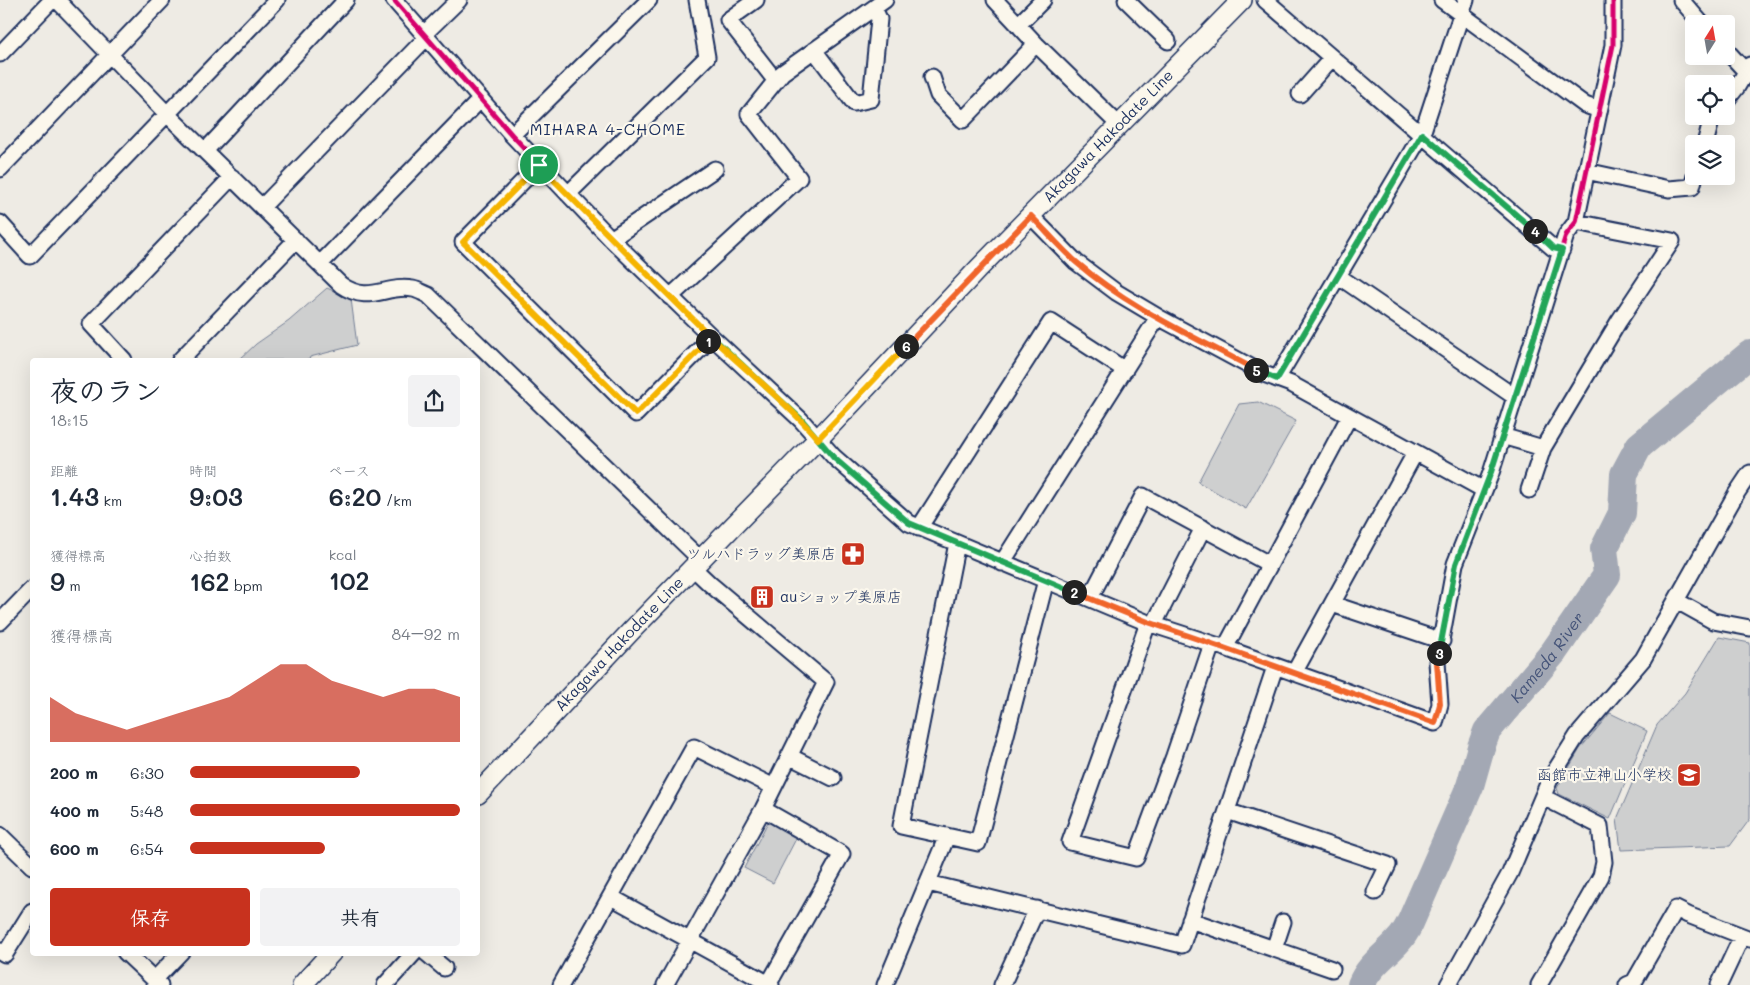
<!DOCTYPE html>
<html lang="ja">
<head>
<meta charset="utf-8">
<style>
  body { margin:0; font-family:Mali,"Klee One",sans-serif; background:#f2f2f3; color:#1f2937; height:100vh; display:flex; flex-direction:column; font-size:19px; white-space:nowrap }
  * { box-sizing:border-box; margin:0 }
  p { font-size:16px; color:#747a83 }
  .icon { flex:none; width:28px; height:28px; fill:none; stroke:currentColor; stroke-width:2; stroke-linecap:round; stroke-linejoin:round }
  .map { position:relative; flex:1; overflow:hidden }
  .details { position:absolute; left:30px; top:358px; width:450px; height:598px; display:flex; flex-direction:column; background:#fff; border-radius:5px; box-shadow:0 5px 20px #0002 }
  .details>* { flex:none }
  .needle { width:32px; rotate:11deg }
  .fabs { position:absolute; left:1685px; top:15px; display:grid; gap:10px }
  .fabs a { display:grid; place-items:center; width:50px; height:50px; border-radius:5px; background:#fff; box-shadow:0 5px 20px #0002; font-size:25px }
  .pin { position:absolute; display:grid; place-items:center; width:42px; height:42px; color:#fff; margin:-21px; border:2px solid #fff; border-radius:50%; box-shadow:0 1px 5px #0007 }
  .km { position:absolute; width:25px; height:25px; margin:-12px; border-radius:50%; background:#222; color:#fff; font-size:14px; line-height:25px; text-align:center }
  .round { display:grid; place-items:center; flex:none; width:52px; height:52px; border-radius:5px; background:#f2f2f3 }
  .summary { display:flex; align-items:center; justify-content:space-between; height:85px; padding:0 20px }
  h1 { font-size:28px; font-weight:600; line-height:38px }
  .stats { display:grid; grid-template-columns:repeat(3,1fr); gap:8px; height:85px; padding:5px 20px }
  .stats div { display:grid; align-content:center }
  .stats b { font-size:25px; font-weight:600 }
  .stats small { font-size:14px; font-weight:400 }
  .stats p { font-size:14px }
  .chart { height:140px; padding:10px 20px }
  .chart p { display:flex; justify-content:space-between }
  .chart svg { width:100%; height:90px; margin-top:5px; fill:#c8321e; opacity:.7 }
  .action { display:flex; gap:10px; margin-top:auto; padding:10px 20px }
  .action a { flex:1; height:58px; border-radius:5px; background:#c8321e; color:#fff; font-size:20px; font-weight:600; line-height:58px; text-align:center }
  .action a+a { background:#f2f2f3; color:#1f2937 }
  ul { padding:0 20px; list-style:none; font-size:16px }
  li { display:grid; grid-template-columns:80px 60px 1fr; align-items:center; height:38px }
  li i { height:12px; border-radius:6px; background:#c8321e }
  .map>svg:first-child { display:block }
  .green { fill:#cecfcf; stroke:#747f96 }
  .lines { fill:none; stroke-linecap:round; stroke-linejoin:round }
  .river { stroke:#a3a8b4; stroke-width:28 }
  .minor-casing { stroke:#1b2f5e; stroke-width:19 }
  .major-casing { stroke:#1b2f5e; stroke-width:22 }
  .minor { stroke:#fbf7ec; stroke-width:15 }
  .major { stroke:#fbf7ec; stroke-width:19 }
  .cycleway-casing { stroke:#fbf7ec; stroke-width:8 }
  .cycleway { stroke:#d6006c; stroke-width:5 }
  .split-1-casing { stroke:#fff; stroke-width:10 }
  .split-2-casing { stroke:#fff; stroke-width:10 }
  .split-3-casing { stroke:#fff; stroke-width:10 }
  .split-4-casing { stroke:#fff; stroke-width:10 }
  .split-5-casing { stroke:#fff; stroke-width:10 }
  .split-6-casing { stroke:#fff; stroke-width:10 }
  .split-7-casing { stroke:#fff; stroke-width:10 }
  .split-1 { stroke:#f5b400; stroke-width:6 }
  .split-2 { stroke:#22a559; stroke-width:6 }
  .split-3 { stroke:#f0652b; stroke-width:6 }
  .split-4 { stroke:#22a559; stroke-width:6 }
  .split-5 { stroke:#22a559; stroke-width:6 }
  .split-6 { stroke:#f0652b; stroke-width:6 }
  .split-7 { stroke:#f5b400; stroke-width:6 }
  .labels { text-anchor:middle; stroke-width:4.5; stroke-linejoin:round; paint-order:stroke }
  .street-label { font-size:15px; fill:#1b2f5e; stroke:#fbf7ec }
  .poi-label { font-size:15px; fill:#1b2f5e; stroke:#fbf7ec; text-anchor:end }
  .neighbourhood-label { font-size:16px; letter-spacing:1px; fill:#1b2f5e; stroke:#fbf7ec }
  .water-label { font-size:16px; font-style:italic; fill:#445378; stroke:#fbf7ec }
</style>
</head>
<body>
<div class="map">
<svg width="1750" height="985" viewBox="0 0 1750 985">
  <rect width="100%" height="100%" fill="#eeebe4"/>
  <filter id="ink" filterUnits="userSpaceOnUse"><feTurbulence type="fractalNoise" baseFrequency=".02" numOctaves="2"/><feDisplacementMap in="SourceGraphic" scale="10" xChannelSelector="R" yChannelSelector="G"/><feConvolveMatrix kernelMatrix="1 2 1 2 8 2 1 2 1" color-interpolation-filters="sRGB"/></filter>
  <g filter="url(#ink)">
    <path class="green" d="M327 288 351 299 357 345 310 357 309 360H239L256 344 289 321Z
      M1258 402 1296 421 1246 509 1198 482 1239 404Z
      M1719 637 1750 643V819L1730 846 1621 850 1617 819 1657 725 1685 693Z
      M1610 713 1647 731 1610 819 1559 794 1557 788 1580 749Z
      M769 820 798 835 773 883 744 868Z"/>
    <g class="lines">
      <path class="river" id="s1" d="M1361 985C1369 965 1386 955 1399 940 1404 935 1407 929 1410 923L1470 786 1481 747 1487 731 1553 653 1607 575 1604 549 1622 513 1624 474 1639 446 1750 354"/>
      <defs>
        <path id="minor" d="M57 0 166 113 341 285C370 305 385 284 413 289 418 290 423 293 428 295L700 559
          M394 0 512 135 611 239 712 337 801 420 834 457 909 523 1148 623 1225 648 1435 723 1440 704 1437 662 1455 564 1491 473 1566 235 1576 222 1613 45V0
          M756 0 728 20 775 80
          M995 0 1036 44 1119 125
          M1126 0 1168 41
          M1265 0 1553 248 1562 250
          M1442 0 1585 105 1599 110
          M1681 0 1702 24
          M1018 25 1043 0
          M424 34 459 0
          M814 50 854 103 871 99 879 19 874 8
          M1726 50 1750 76
          M0 54 52 0
          M932 77 938 95 963 120 1036 44
          M1300 94 1332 58
          M1726 101 1737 87 1750 65
          M512 135 649 0
          M1705 144 1711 121 1715 116
          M205 151 346 0
          M539 165 463 242 636 414 712 337
          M0 169 162 0
          M1586 171 1669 189 1692 187 1695 176
          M568 194 707 57 697 0
          M262 207 427 37
          M1031 216 1076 262 1116 292 1158 317 1264 374 1291 384 1484 490
          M0 223 30 256 277 0
          M611 239 715 169
          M320 264 481 99
          M1338 276 1515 397
          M670 297 799 178 749 114 782 73 885 0
          M124 360 91 324 232 177
          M180 360 296 240
          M1277 379 1422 134 1466 0
          M1502 436 1543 448 1619 321 1672 241 1576 222
          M1529 490 1543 448
          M919 528 1051 322 1125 370
          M957 543 901 826 978 843 1046 580
          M1002 563 1158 317
          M1090 598 1143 496 1269 564
          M1677 601 1713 621 1750 628
          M1332 604 1442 641
          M0 622 32 589
          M1148 623 1070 842 1136 858 1174 756 1212 644
          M1154 624 1203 528
          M1225 648 1349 417
          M1294 673 1415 453
          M789 756 833 778
          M763 809 842 854 768 985
          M1227 811 1388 865 1375 892
          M0 835 32 866
          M928 883 1182 945 1275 667
          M611 897 771 985
          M1190 920 1332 969
          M1274 949 1283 922
          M0 951 5 954 32 911
          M125 952 160 985
          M425 952 444 968
          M154 980 181 952
          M385 985 415 952
          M561 985 694 747 774 787
          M665 985 763 809 826 682 710 584 692 567
          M885 985 947 836
          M1002 985 1037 909
          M1448 985 1510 873 1550 779 1577 736 1643 659 1736 494 1750 473
          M1539 985 1601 876 1604 862 1600 826 1543 797
          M1627 985 1634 982 1676 909 1688 915 1750 939
          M1719 985 1742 936"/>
        <g id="major">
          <path id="s2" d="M478 794 632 630 818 439 979 268 1242 0"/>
          <path d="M302 985 332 952"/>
        </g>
      </defs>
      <use href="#minor" class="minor-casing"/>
      <use href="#major" class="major-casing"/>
      <use href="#minor" class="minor"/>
      <use href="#major" class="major"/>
      <defs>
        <path id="cycleway" d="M394 0 512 135 611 239 712 337 801 420 834 457 909 523 1148 623 1225 648 1435 723 1440 704 1437 662 1455 564 1491 473 1566 235 1576 222 1613 45V0"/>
      </defs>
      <use href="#cycleway" class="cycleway-casing"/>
      <use href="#cycleway" class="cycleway"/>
    </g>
  </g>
  <g class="lines" filter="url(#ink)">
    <defs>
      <path id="split-1" d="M539 165 463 242 636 414 708 341"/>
      <path id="split-2" d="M708 341 712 337 802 420 834 458 909 523 1074 592"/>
      <path id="split-3" d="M1074 592 1148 622 1224 648 1435 723 1440 704 1437 662 1439 653"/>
      <path id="split-4" d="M1439 653 1456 564 1491 472 1562 250 1553 248 1535 231"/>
      <path id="split-5" d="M1256 370 1277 379 1422 134 1535 231"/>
      <path id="split-6" d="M906 346 1031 216C1046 231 1060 248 1076 262 1129 308 1195 337 1256 370"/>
      <path id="split-7" d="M539 165C596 223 653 280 711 337 747 371 786 402 818 439L906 346"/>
    </defs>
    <use href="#split-1" class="split-1-casing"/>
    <use href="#split-2" class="split-2-casing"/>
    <use href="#split-3" class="split-3-casing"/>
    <use href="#split-4" class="split-4-casing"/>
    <use href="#split-5" class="split-5-casing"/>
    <use href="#split-6" class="split-6-casing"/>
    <use href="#split-7" class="split-7-casing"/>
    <use href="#split-1" class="split-1"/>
    <use href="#split-2" class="split-2"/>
    <use href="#split-3" class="split-3"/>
    <use href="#split-4" class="split-4"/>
    <use href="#split-5" class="split-5"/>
    <use href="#split-6" class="split-6"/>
    <use href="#split-7" class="split-7"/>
  </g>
  <defs>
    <symbol id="pharmacy-square" viewBox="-11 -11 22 22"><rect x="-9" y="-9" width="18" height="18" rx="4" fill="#c8321e" stroke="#fbf7ec"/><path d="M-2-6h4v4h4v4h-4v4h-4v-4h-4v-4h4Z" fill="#fff"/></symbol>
    <symbol id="building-square" viewBox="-11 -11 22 22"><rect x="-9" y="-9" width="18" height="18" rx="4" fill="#c8321e" stroke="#fbf7ec"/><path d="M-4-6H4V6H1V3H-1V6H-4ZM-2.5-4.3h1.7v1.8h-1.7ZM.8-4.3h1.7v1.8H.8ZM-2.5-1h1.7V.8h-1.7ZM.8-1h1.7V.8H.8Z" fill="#fff"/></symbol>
    <symbol id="school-square" viewBox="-11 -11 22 22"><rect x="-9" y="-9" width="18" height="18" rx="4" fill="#c8321e" stroke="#fbf7ec"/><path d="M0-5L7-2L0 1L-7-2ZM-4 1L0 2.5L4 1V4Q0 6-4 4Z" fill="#fff"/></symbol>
  </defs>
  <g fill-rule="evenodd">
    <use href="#pharmacy-square" x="839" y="540" width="28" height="28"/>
    <use href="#building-square" x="748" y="583" width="28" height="28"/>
    <use href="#school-square" x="1675" y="761" width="28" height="28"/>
  </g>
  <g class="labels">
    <g class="street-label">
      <text dy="5" stroke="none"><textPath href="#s2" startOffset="911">Akagawa Hakodate Line</textPath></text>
      <text dy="5" stroke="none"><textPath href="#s2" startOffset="206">Akagawa Hakodate Line</textPath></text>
    </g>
    <g class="poi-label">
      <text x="836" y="559">ツルハドラッグ美原店</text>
      <text x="780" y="602" text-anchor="start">auショップ美原店</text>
      <text x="1672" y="780">函館市立神山小学校</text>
    </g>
    <g class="neighbourhood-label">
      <text x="608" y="135">MIHARA 4-CHOME</text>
    </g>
    <g class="water-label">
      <text dy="6" stroke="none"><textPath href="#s1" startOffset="382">Kameda River</textPath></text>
    </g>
  </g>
</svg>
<div class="fabs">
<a><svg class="needle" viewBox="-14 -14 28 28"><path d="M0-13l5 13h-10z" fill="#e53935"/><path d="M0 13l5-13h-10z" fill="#747a83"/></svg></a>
<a><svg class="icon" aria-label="locate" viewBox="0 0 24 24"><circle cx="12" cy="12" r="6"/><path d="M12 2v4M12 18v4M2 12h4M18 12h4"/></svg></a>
<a><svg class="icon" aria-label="layers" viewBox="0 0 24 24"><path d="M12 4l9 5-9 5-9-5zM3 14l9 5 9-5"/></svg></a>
</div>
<div class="pin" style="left:539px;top:165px;background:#1e9e55"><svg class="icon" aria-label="arrive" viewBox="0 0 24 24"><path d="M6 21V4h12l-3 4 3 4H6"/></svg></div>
<b class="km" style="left:708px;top:341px">1</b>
<b class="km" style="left:1074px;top:592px">2</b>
<b class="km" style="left:1439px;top:653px">3</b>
<b class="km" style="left:1535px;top:231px">4</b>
<b class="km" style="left:1256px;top:370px">5</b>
<b class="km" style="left:906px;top:346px">6</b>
<section class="details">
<div class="summary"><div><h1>夜のラン</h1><p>18:15</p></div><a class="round"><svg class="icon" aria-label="share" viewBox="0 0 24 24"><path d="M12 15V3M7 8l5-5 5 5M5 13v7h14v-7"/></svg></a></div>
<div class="stats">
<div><p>距離</p><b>1.43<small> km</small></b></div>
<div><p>時間</p><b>9:03</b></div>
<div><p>ペース</p><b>6:20<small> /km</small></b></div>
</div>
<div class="stats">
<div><p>獲得標高</p><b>9<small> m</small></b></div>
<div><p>心拍数</p><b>162<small> bpm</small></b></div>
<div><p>kcal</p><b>102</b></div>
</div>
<div class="chart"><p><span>獲得標高</span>84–92 m</p>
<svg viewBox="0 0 160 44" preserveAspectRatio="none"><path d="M0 44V22L10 30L20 34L30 38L40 34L50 30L60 26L70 22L80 14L90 6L100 6L110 14L120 18L130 22L140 18L150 18L160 22V44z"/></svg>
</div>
<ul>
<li><b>200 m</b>6:30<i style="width:63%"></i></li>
<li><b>400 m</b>5:48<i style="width:100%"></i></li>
<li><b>600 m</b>6:54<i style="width:50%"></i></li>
</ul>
<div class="action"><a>保存</a><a>共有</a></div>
</section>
</div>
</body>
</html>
